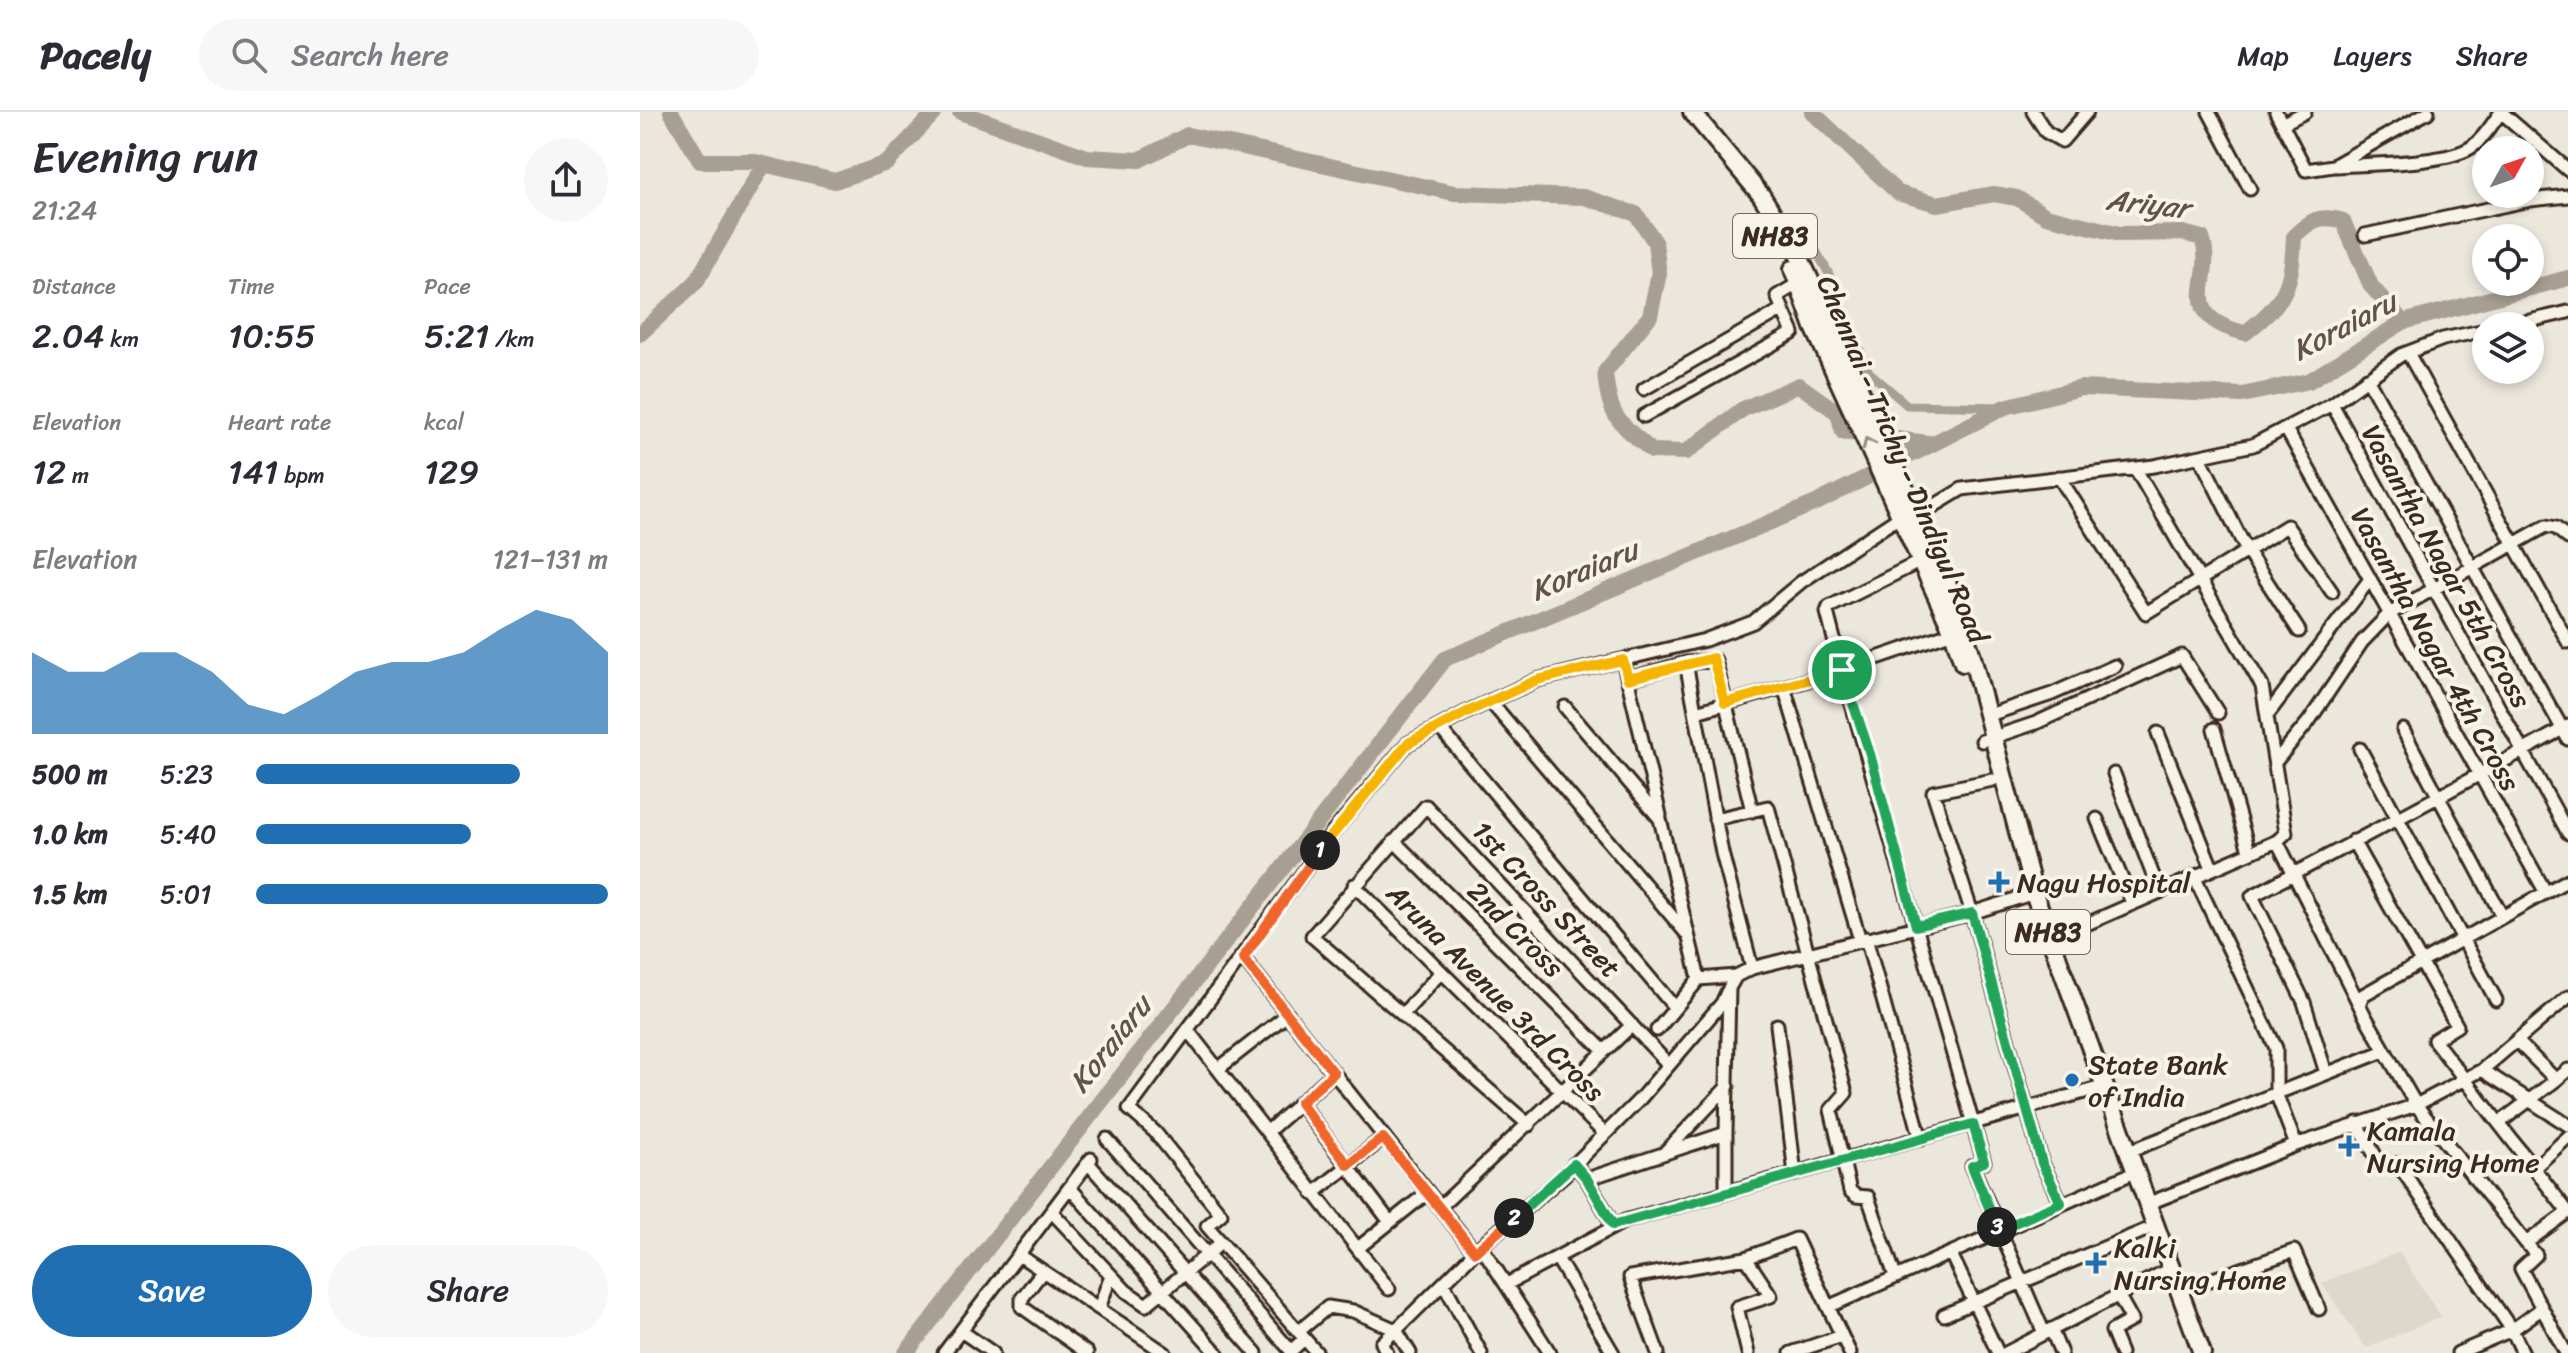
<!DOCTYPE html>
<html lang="en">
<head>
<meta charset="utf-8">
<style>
  body { margin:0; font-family:Sriracha,sans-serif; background:#f7f7f7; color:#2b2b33; height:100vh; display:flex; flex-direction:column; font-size:30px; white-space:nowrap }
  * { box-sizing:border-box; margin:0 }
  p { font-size:26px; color:#7c7c81 }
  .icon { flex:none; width:44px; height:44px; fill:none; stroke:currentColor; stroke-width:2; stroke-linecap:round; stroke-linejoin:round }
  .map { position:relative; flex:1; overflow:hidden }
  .side { display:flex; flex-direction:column; background:#fff; width:640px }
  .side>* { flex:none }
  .needle { width:52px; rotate:50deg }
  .tools { position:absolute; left:1832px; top:24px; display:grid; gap:16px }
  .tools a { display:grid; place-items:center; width:72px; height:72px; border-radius:50%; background:#fff; box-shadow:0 4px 12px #0003; font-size:40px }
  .pin { position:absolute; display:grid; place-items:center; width:68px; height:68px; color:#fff; margin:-34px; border:4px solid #fff; border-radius:50%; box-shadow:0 2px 8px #0007 }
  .km { position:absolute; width:40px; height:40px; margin:-20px; border-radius:50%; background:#222; color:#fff; font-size:22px; line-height:40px; text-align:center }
  .round { display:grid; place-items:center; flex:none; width:84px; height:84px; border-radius:42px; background:#f7f7f7 }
  .head { display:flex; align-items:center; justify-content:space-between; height:136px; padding:0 32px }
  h1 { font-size:44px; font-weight:600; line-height:60px }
  .stats { display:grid; grid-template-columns:repeat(3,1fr); gap:12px; height:136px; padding:8px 32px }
  .stats div { display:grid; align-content:center }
  .stats b { font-size:34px; font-weight:600 }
  .stats small { font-size:22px; font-weight:400 }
  .stats p { font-size:22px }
  .chart { height:224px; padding:16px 32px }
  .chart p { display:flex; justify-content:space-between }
  .chart svg { width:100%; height:144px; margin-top:8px; fill:#1f6fb2; opacity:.7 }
  .cta { display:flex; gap:16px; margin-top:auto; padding:16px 32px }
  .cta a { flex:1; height:92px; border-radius:48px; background:#1f6fb2; color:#fff; font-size:32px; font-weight:600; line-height:92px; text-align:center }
  .cta a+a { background:#f7f7f7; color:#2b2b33 }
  ul { padding:0 32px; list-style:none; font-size:26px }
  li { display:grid; grid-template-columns:128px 96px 1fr; align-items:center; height:60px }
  li i { height:20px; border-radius:10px; background:#1f6fb2 }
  header { display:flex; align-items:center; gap:48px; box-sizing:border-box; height:112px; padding:0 40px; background:#fff; border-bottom:2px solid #e1e1e2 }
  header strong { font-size:38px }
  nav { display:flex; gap:44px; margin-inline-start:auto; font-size:28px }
  .search { width:560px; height:72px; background:#f7f7f7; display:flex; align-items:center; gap:20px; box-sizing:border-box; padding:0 28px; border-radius:44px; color:#7c7c81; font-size:30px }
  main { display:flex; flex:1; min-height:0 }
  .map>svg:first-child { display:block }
  .built { fill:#ddd7cc }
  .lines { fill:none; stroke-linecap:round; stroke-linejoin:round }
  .canal { stroke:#a89f93; stroke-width:9 }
  .river { stroke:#a89f93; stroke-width:16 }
  .minor-casing { stroke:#3b2a1e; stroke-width:17 }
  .highway-casing { stroke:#3b2a1e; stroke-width:22 }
  .minor { stroke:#f7f3e8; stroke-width:11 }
  .highway { stroke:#f7f3e8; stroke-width:16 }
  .oneway { stroke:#998e83 }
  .split-1-casing { stroke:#fff; stroke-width:16 }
  .split-2-casing { stroke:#fff; stroke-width:16 }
  .split-3-casing { stroke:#fff; stroke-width:16 }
  .split-4-casing { stroke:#fff; stroke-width:16 }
  .split-1 { stroke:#f5b400; stroke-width:10 }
  .split-2 { stroke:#f0652b; stroke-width:10 }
  .split-3 { stroke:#22a559; stroke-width:10 }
  .split-4 { stroke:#22a559; stroke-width:10 }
  .poi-dot { fill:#1f6fb2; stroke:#f7f3e8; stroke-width:3 }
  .labels { text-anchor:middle; stroke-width:8; stroke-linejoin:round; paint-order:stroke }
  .shield { fill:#f7f3e8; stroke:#73665b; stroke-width:2 }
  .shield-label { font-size:26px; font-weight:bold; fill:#3b2a1e }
  .street-label { font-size:28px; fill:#3b2a1e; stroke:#f7f3e8 }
  .poi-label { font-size:28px; fill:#3b2a1e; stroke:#f7f3e8; text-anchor:start }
  .water-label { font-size:30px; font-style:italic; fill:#615347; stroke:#f7f3e8 }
</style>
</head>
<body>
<header>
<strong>Pacely</strong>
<div class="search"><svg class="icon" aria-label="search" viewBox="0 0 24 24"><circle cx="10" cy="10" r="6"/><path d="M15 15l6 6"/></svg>Search here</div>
<nav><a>Map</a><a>Layers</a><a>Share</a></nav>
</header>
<main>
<section class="side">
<div class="head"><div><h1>Evening run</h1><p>21:24</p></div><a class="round"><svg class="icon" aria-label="share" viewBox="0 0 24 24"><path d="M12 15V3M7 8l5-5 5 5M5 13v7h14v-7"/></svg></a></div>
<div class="stats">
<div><p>Distance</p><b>2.04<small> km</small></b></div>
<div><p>Time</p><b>10:55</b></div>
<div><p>Pace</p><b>5:21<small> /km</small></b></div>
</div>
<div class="stats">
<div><p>Elevation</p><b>12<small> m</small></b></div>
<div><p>Heart rate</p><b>141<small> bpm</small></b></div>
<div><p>kcal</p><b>129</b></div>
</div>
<div class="chart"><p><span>Elevation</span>121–131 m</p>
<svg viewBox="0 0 160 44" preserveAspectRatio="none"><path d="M0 44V19L10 25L20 25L30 19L40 19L50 25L60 35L70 38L80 32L90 25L100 22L110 22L120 19L130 12L140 6L150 9L160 19V44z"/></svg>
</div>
<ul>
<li><b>500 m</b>5:23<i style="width:75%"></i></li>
<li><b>1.0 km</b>5:40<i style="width:61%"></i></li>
<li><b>1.5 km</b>5:01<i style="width:100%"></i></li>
</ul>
<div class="cta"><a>Save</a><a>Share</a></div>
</section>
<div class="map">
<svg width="1928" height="1241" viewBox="0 0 1928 1241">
  <rect width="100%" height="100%" fill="#ece7dc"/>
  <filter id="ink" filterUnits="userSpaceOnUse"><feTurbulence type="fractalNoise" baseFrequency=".0125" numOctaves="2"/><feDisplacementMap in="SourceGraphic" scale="16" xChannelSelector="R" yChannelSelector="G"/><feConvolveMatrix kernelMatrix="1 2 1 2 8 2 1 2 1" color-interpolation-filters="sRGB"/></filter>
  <g filter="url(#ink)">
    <path class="built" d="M1759 1140 1801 1205 1726 1236 1681 1171Z"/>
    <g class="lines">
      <path class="canal" d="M1157 106 1188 160 1229 260 1267 293 1365 295"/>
      <path class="river" d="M31 0 60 49H111L195 69 247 51 295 0
        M320 0 447 45 499 48 548 23 814 81 944 85 996 102 1015 130 1019 161 1010 204 965 260C969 307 979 310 1012 339L1046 340 1103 297 1159 273 1198 301 1203 320 1288 331
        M1172 0 1258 81 1297 92 1354 82 1377 86 1406 104 1480 122 1543 121 1562 126C1577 167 1532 204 1605 221 1646 190 1652 174 1654 124 1671 108 1680 102 1703 109L1731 174 1763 210
        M0 222 56 170 124 52
        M266 1241 805 547 1178 390 1365 295 1441 276 1602 283 1669 269 1763 210 1928 166"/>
      <defs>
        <path id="minor" d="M1393 0 1406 20 1422 29 1447 0
          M1569 0 1610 77
          M1636 0 1666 58 1693 54 1788 0
          M1861 0 1928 58
          M1642 12 1665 0
          M1697 54C1728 52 1810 52 1833 34 1844 26 1853 11 1861 0
          M1725 123 1890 88 1928 84
          M1868 214 1928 200
          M1768 241 1928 530
          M1727 266 1928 627
          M1004 277 1143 197
          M1692 292 1928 721
          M1004 304 1153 221 1137 184 1159 171
          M1646 317 1905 779
          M1560 345 1607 439 1659 519
          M1419 365 1506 501 1647 414 1692 480
          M1279 403 1322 377 1514 354 1613 333 1692 292 1761 243 1803 227 1846 218
          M1281 449 1189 495 1187 500 1202 558 1313 520
          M983 548 1020 703
          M1046 551 1082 741 1112 856
          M988 567 1046 551 1075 548 1112 699
          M850 589 1046 821
          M925 595 1020 707 1059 867
          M1056 600 1144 575
          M1628 602 1730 467
          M1346 604 1412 582 1475 554
          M799 615 1035 896
          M1574 617 1609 739
          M1763 618 1862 804
          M1518 621 1572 756
          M1342 629 1396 611 1542 544 1578 601
          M1720 637 1856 888
          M1636 649 1669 609 1722 530 1749 502 1906 414 1916 416 1928 426
          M1474 662 1519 779
          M1353 668 1293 680 1332 801 1402 1051 1421 1091
          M1075 707 1128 695 1206 981 1191 998 1210 1079 1216 1084 1228 1085 1255 1164
          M1457 707 1492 791
          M754 729 964 939
          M1637 729 1725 904 1776 993 1842 958 1928 885
          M1554 764 1636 936V981L1656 1033
          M714 773 965 1022
          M1226 826 1281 1027
          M1220 828 1144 575 1202 558 1344 1050 1332 1054 1404 1221
          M1410 828 1637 729 1646 721 1622 574 1495 356
          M603 846 835 1140
          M1720 890 1723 883 1928 768
          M763 902 801 860
          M1137 913 1155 1062
          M1017 918 1059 867 1096 864
          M549 920 749 1177
          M1877 929 1916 968 1928 958
          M578 957 648 902
          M1842 958 1928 1013
          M1686 961 1664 890 1612 784C1718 728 1823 672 1928 614
          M660 991 750 1110
          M1717 1011 1741 1054 1758 1052 1872 1218 1883 1241
          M1859 1011 1916 968
          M889 1013 672 824 786 694 1029 953
          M627 1020 694 961
          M467 1027 651 1239 664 1227
          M1025 1040 1088 974
          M1487 1040 1744 939
          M448 1051 616 1241
          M934 1052 947 1067 1086 1021 1089 876 1096 864 1112 856 1332 801 1394 781
          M1895 1055 1928 1025
          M947 1067 973 1113
          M430 1076 577 1241
          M1086 1081V1021
          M673 1082 743 1026
          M1507 1092 1656 1033 1776 993 1886 1131 1928 1100 1794 928 1817 914 1713 729
          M800 1095 992 913
          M412 1100 486 1179 506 1193 581 1131
          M1886 1131 1896 1143 1881 1157 1926 1241
          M841 1134 910 1241
          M718 1136 788 1080
          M1311 1142 1358 1241
          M379 1143 525 1241
          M917 1146 973 1241
          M1106 1146 1156 1127 1210 1241
          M403 1159 382 1186V1195L447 1241
          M804 1172 841 1241
          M867 1172 985 1109 1455 977
          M1538 1179 1654 1139 1679 1197
          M1477 1181 1492 1208 1472 1219 1481 1241
          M1190 1194 1486 1064
          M459 1196 471 1163
          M1304 1203 1506 1118
          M1411 1217 1421 1241
          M321 1219 353 1241
          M659 1219 688 1195 713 1199 756 1218 742 1231 747 1241
          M304 1241 451 1047
          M677 1241 567 1114 581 1102 515 1020 489 997 691 723 767 632 827 600 897 568 1065 528 1113 510 1161 470 1261 404
          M770 1241 756 1218 841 1134 924 1063 1000 987 1082 891 1087 880
          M1018 1241 990 1165 1106 1146 1131 1184 1097 1195 1108 1241
          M1151 1241 1202 1224
          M1366 1241 1522 1161
          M1818 1241 1872 1218 1901 1197"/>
        <path id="highway" d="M1052 0 1121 83 1159 144 1306 467 1331 541 1394 781 1562 1241
          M1153 157 1174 215 1313 520 1323 551"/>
      </defs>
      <use href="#minor" class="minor-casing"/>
      <use href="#highway" class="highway-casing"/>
      <use href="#minor" class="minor"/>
      <use href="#highway" class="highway"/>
    </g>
    <defs><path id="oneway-chevron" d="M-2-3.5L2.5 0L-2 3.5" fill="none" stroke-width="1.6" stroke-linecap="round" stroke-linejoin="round" transform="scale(2)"/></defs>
    <use class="oneway" href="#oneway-chevron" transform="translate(1228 331) rotate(-115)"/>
  </g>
  <g class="lines" filter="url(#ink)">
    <defs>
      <path id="split-1" d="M680 738 767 632 827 600 897 568 983 548 988 567 1073 546 1085 591 1202 558"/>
      <path id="split-2" d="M680 738 603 846 694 961 660 991 708 1053 743 1026 835 1140 874 1106"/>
      <path id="split-3" d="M874 1106 934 1052 947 1067 973 1113 1333 1012 1344 1050 1332 1054 1357 1115"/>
      <path id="split-4" d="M1202 558 1230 642 1276 814 1332 801 1402 1051 1421 1091 1358 1118 1357 1115"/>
    </defs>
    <use href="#split-1" class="split-1-casing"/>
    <use href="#split-2" class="split-2-casing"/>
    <use href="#split-3" class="split-3-casing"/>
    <use href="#split-4" class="split-4-casing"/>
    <use href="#split-1" class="split-1"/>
    <use href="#split-2" class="split-2"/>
    <use href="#split-3" class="split-3"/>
    <use href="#split-4" class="split-4"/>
  </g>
  <g class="poi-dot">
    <path d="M1355 758h8v8h8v8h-8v8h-8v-8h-8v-8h8z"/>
    <circle cx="1432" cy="968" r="8"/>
    <path d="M1705 1022h8v8h8v8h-8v8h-8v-8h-8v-8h8z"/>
    <path d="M1452 1139h8v8h8v8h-8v8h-8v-8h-8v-8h8z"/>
  </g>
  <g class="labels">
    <g class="shield">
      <rect x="1093" y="102" width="84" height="44" rx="6"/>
      <rect x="1366" y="798" width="84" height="44" rx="6"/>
    </g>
    <g class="shield-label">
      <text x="1135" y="133">NH83</text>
      <text x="1408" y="829">NH83</text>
    </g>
    <g class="street-label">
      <text transform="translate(1263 347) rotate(67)" y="10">Chennai - Trichy - Dindigul Road</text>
      <text transform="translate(1807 454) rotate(61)" y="10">Vasantha Nagar 5th Cross</text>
      <text transform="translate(1796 537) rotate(61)" y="10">Vasantha Nagar 4th Cross</text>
      <text transform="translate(907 787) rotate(47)" y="10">1st Cross Street</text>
      <text transform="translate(876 817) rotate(45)" y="10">2nd Cross</text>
      <text transform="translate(856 880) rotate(45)" y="10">Aruna Avenue 3rd Cross</text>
    </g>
    <g class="poi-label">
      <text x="1377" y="780">Nagu Hospital</text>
      <text x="1448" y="962">State Bank<tspan x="1448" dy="32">of India</tspan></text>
      <text x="1727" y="1028">Kamala<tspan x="1727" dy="32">Nursing Home</tspan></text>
      <text x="1474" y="1145">Kalki<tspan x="1474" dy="32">Nursing Home</tspan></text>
    </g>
    <g class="water-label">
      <text transform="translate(1508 92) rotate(6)" y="10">Ariyar</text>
      <text transform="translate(1704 214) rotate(-28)" y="10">Koraiaru</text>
      <text transform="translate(944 458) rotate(-23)" y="10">Koraiaru</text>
      <text transform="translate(470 932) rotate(-52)" y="10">Koraiaru</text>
    </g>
  </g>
</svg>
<div class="tools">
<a><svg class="needle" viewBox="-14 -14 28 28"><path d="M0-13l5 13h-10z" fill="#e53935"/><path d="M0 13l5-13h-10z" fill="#7c7c81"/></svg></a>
<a><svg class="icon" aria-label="locate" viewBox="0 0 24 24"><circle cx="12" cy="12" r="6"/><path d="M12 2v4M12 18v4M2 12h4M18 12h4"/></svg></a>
<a><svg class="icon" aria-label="layers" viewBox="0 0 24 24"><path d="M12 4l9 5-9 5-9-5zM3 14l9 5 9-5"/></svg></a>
</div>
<div class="pin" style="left:1202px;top:558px;background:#1e9e55"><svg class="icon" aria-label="arrive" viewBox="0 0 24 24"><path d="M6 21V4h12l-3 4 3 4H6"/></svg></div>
<b class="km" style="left:680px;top:738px">1</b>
<b class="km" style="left:874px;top:1106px">2</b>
<b class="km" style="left:1357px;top:1115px">3</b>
</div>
</main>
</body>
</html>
